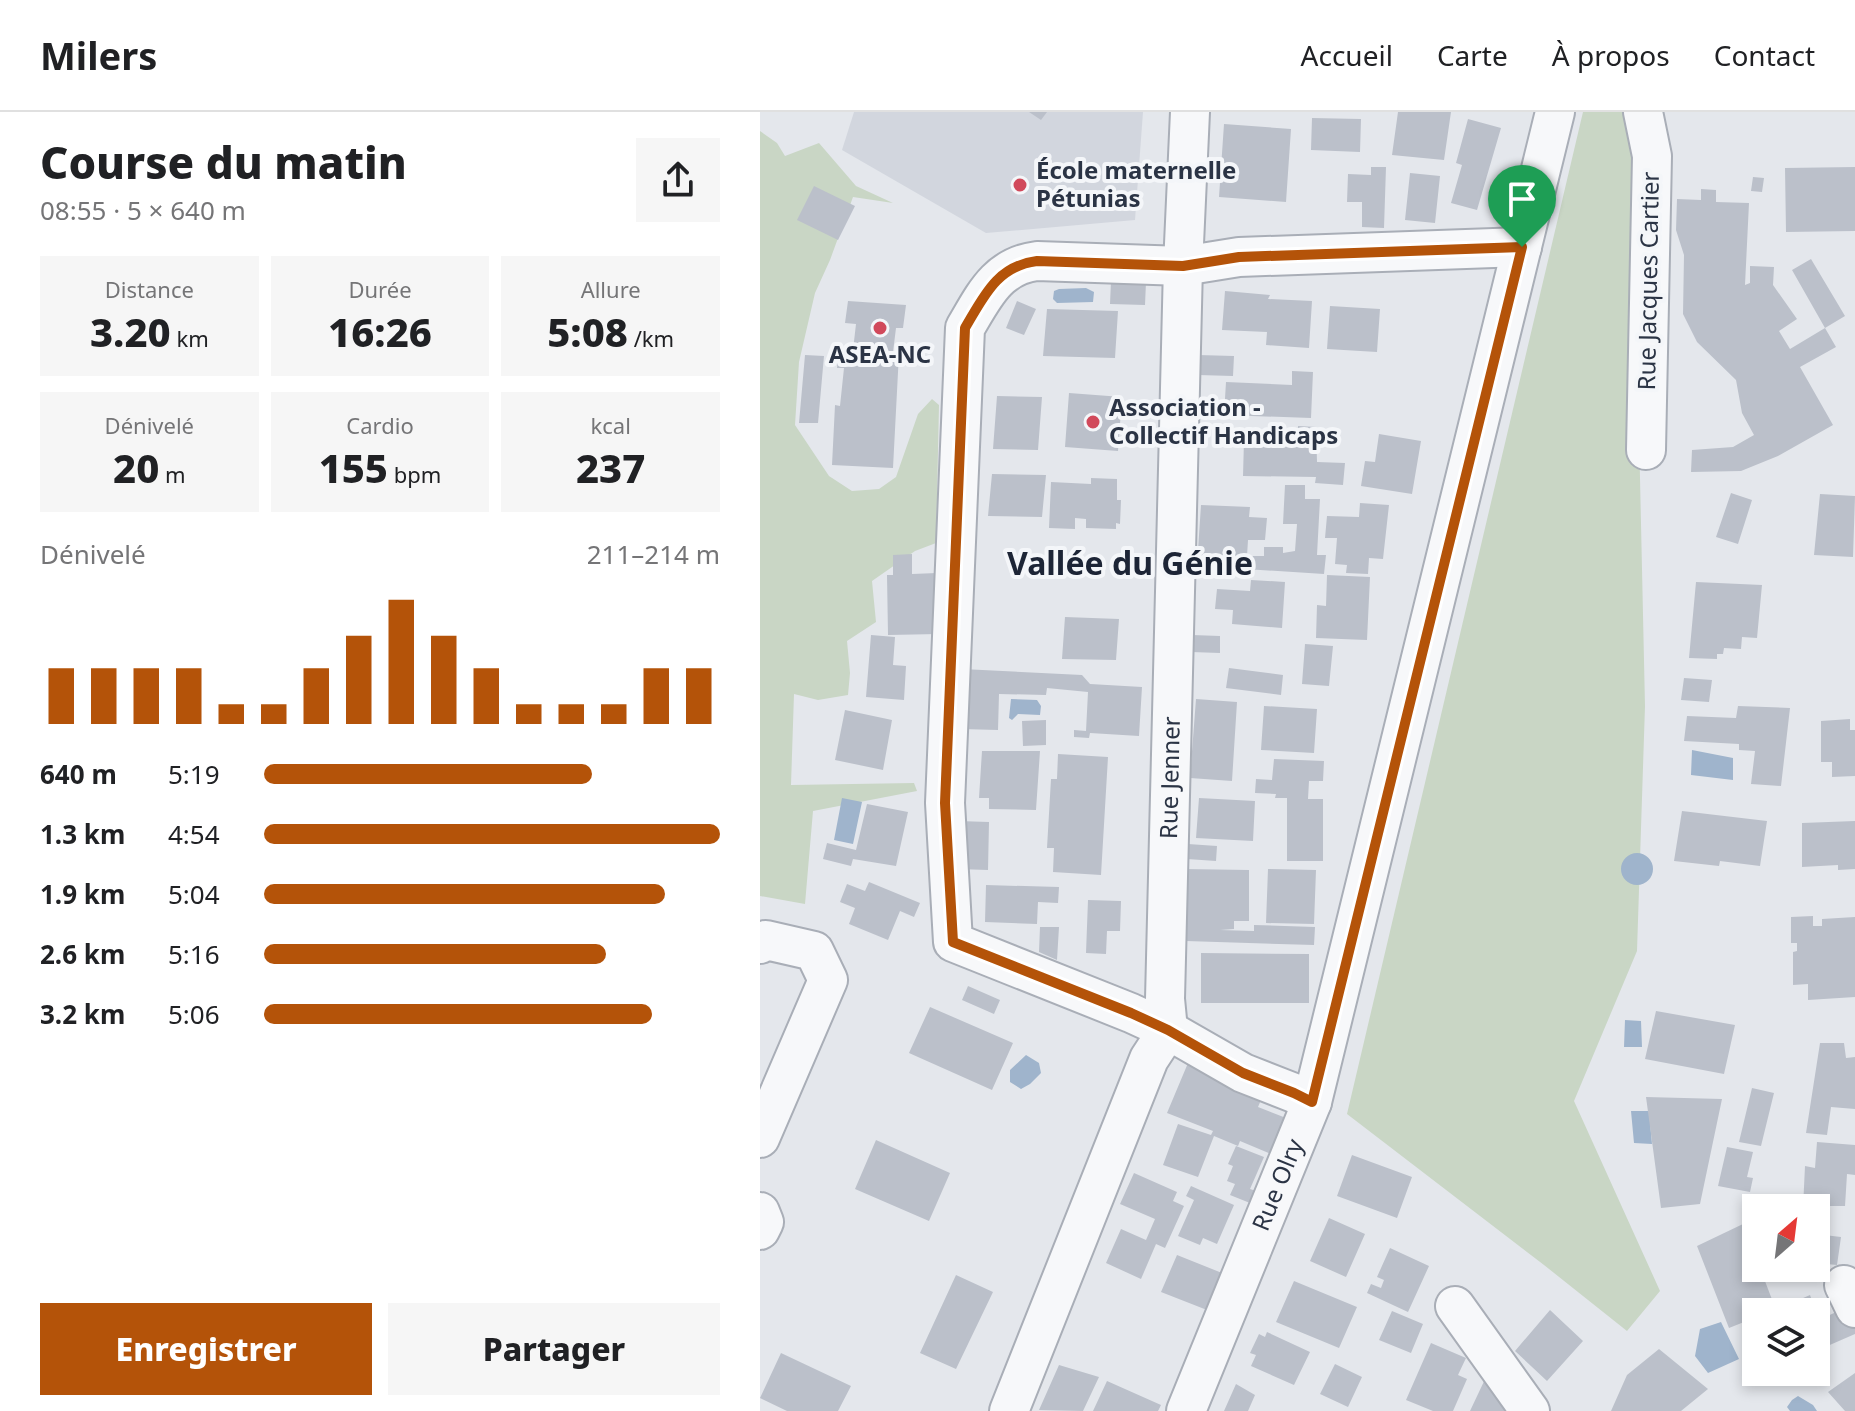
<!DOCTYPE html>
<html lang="fr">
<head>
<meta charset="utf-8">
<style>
  body { margin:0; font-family:"Noto Sans",sans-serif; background:#f6f6f6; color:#202124; height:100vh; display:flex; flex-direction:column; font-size:30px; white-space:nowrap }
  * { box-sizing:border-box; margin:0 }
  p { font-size:26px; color:#757577 }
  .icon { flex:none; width:44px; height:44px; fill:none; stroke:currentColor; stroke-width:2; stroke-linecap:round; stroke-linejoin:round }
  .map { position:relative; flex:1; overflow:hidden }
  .side { display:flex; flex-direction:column; background:#fff; width:760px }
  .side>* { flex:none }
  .needle { width:52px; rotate:28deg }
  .controls { position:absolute; left:982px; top:1082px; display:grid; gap:16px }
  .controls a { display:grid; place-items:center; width:88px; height:88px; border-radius:0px; background:#fff; box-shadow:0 4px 12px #0003; font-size:40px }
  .pin { position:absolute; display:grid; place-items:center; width:68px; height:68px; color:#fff; margin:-82px -34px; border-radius:50% 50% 50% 0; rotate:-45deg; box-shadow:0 0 8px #0007 }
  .pin .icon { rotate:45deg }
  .round { display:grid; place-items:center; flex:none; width:84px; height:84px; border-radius:0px; background:#f6f6f6 }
  .overview { display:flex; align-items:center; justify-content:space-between; height:136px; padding:0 40px }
  h1 { font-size:44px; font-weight:800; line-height:60px }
  .metrics { display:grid; grid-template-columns:repeat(3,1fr); gap:12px; height:136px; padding:8px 40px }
  .metrics div { display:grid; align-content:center; border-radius:0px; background:#f6f6f6; text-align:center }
  .metrics b { font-size:40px; font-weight:800 }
  .metrics small { font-size:22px; font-weight:400 }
  .metrics p { font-size:22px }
  .chart { height:224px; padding:16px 40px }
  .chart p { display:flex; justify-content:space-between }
  .chart svg { width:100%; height:144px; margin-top:8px; stroke:#b45309; stroke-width:6 }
  .primary-button { display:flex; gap:16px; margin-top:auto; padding:16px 40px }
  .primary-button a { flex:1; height:92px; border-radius:0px; background:#b45309; color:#fff; font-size:32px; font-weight:800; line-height:92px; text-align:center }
  .primary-button a+a { background:#f6f6f6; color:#202124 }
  ul { padding:0 40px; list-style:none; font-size:26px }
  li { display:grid; grid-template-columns:128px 96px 1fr; align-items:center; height:60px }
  li i { height:20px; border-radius:10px; background:#b45309 }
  header { display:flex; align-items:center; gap:48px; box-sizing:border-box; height:112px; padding:0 40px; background:#fff; border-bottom:2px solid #e0e0e0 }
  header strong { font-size:38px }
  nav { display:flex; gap:44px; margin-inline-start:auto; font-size:28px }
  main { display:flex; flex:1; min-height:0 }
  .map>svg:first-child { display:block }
  .built { fill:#d2d6de }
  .green { fill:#c9d6c5 }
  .water { fill:#9fb4cc }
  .building { fill:#bbc0ca }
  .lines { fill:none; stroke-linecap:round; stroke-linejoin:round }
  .minor-casing { stroke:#a9aeb7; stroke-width:42 }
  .minor { stroke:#f7f8fa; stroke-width:38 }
  .route-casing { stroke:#fff; stroke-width:16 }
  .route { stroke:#b45309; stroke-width:10 }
  .poi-dot { fill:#d1495b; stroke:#f4f6f9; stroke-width:3 }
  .labels { text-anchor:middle; stroke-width:8; stroke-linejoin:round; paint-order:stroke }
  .poi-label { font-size:24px; font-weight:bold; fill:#2b3445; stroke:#f4f6f9; text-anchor:start }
  .street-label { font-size:24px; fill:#2b3445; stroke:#f4f6f9 }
  .district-label { font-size:32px; font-weight:bold; fill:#1d2536; stroke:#f4f6f9 }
</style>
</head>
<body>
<header>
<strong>Milers</strong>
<nav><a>Accueil</a><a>Carte</a><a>À propos</a><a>Contact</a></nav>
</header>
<main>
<section class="side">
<div class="overview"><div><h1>Course du matin</h1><p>08:55 · 5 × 640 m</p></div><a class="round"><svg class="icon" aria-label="share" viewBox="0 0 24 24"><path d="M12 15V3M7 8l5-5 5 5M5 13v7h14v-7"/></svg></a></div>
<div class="metrics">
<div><p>Distance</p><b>3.20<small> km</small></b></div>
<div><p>Durée</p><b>16:26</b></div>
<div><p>Allure</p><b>5:08<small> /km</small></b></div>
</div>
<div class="metrics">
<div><p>Dénivelé</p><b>20<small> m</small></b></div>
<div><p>Cardio</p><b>155<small> bpm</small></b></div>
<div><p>kcal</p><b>237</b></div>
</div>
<div class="chart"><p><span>Dénivelé</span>211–214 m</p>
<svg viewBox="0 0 160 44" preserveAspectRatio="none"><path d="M5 44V27M15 44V27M25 44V27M35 44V27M45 44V38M55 44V38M65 44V27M75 44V17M85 44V6M95 44V17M105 44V27M115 44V38M125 44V38M135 44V38M145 44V27M155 44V27"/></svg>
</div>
<ul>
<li><b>640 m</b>5:19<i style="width:72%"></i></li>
<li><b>1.3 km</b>4:54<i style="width:100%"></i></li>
<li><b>1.9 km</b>5:04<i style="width:88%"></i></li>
<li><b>2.6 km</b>5:16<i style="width:75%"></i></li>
<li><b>3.2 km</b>5:06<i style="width:85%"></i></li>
</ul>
<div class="primary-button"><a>Enregistrer</a><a>Partager</a></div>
</section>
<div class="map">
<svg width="1095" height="1299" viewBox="0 0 1095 1299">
  <rect width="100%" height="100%" fill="#e4e7ec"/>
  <path class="built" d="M94 0H383L375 108 226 121 82 38Z"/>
  <path class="green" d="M823 0H872L885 594 877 839 814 989 900 1179 867 1219 784 1153 587 1002Z
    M0 19 17 31 25 44 59 31 96 74 133 91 93 85 70 148 55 181 39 250 35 313 69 364 92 379 119 377 136 365 158 302 172 287 179 293 176 431 155 439 112 469 116 510 87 529 90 561 88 583 58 588 34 582 31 673 154 671 157 679 53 699 45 792 0 784Z"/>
  <path class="water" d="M326 176 334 180 333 190 297 191 293 187 294 179 299 177Z
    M251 587 277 588 281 594 280 603 258 602 252 608 249 606Z
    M932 638 973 646V668L931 663Z
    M82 686 102 690 93 732 74 728Z
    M861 757a16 16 0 1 1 32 0a16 16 0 1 1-32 0Z
    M865 908 881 909 882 935H864Z
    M266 943 279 951 281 961 270 972 261 977 250 970V958Z
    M871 999H889L892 1032 874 1031Z
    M961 1210 979 1247 948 1261 935 1244 940 1217Z
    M1038 1284 1053 1293 1057 1299H1030L1027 1295 1032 1288Z"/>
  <path class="building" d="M269 0H287L281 8Z
    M638 0H691L684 48 632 43Z
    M552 6 601 7 600 40 551 38Z
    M708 7 741 16 717 98 691 91 702 53 696 51Z
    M464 12 531 17 526 90 459 85Z
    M611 55H626L624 116 602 115V90H587L588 62 611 63Z
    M1095 55V119L1026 120 1025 56Z
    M650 61 680 64 675 111 645 108Z
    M993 65 1004 66 1002 80 991 79Z
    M54 74 95 94 78 128 37 108Z
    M941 77 956 78V90L989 91 985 173 990 171V154L1014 155 1013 173 1037 207 1019 219 1030 237 1065 216 1076 235 1040 255 1073 313 1018 344 981 359 931 360 932 338 973 335 994 323 982 301 976 268 937 230 923 202 924 143 916 118 917 87 941 88Z
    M1051 147 1085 204 1065 216 1032 158Z
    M351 169 386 170 385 193 350 192Z
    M465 179 510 183 508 187 552 189 549 236 506 233 507 220 462 218Z
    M88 189 146 193 143 216H136L133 240 139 241 133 356 72 353 75 293 80 294 84 256H77L79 237 93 238 96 212 85 211Z
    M257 189 276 197 264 223 246 216Z
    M570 194 620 197 617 240 567 237Z
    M287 197 358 199 355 246 283 244Z
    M45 243 64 244 58 311H39Z
    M438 243 474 244 473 264 438 263Z
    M532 259 553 260 551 306 464 303 466 270 532 273Z
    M309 281 362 285 358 339 305 335Z
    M237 284 282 285 278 338 233 337Z
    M538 314 556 315 557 350 585 351 583 373 555 371 556 365 483 364 484 328 538 329Z
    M619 322 661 329 652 382 601 374 605 349 615 350Z
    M232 362 286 363 282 405 228 404Z
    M331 366 357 367V388H361L360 412 356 411V417L326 416V407L315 406V417L289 416 291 370 331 372Z
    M525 373H545V387H560L557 443H566L564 462 437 454 441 393 490 395 489 405 507 406 505 428H488L487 444H504V435H523V441L535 439 537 412H523Z
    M971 381 992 388 978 432 956 425Z
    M1060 382 1095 384 1093 445 1054 443Z
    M600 391 629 393 623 447 609 446 608 462 586 461 587 453 575 452 577 426H565L567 404 599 405Z
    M152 442V462L177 461 179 522 128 523 127 463H133V443Z
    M567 463 610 465 607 528 556 526 557 493 566 494Z
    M491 468 525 470 522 516 472 512 473 498 455 497 457 477 490 479Z
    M936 470 1002 473 997 526 982 525 981 537 964 536 963 542H957V547L929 546Z
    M305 505 359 507 356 548 302 547Z
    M111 523 135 525 133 553 146 554 144 588 106 585Z
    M432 523 460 524V541L431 540Z
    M545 532 573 534 569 574 542 572Z
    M469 556 523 563 521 583 466 576Z
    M202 557 322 563 330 572 382 575 379 624 330 621 329 626 314 625V618L326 619 328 580 287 576 286 583 239 582 238 618 201 617Z
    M924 566 952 568 949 590 921 588Z
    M436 587 477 590 472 669 430 666Z
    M504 594 557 597 554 641 501 638Z
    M978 594 1030 596 1021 674 991 672 995 639 979 638V632L924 629 927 604 976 606Z
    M85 598 132 608 123 658 75 648Z
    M1090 607V618H1095V664L1072 665V650H1061V609Z
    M286 608V633L263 634 262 609Z
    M222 639H280L276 698 229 697V686H219Z
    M298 642 348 645 341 763 293 760 294 736H287L291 667H297Z
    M514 647 564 649 563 669H549L548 687H563V749H527V686H515L516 682 495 681 496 667 512 668Z
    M439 686 495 689 493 729 436 726Z
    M107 692 148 700 136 754 93 747 91 754 63 747 67 731 96 738Z
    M922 699 1007 709 1000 754 960 749 959 754 914 749Z
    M198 709 229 710 228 758 197 757Z
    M1095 709V757L1078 758V753L1042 755V711Z
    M428 732 457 734 456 749 427 747Z
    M423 757 489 758V809H474V817L460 818 494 819V813L555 815 554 833 426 829 427 817 423 816Z
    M508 757 556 758 554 812 506 811Z
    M109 770 160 791 154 805 140 799 128 828 89 812 95 796 80 790 87 772 105 779Z
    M226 773 299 775 298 791 278 790 277 812 225 810Z
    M328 788 361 789 360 819H347L346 842 326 841Z
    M1053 804V814H1062V807L1095 805V885L1048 888V872L1033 873V840L1037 839V831H1031V805Z
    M280 815H299L297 848 279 840Z
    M441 841 549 842V891H441Z
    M208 874 240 888 234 902 202 888Z
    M170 895 253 931 232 978 149 941Z
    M896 899 975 913 964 962 885 947Z
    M1060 931H1084L1086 946 1095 945V997L1071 995 1067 1023 1046 1021Z
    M428 951 504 981 498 995 526 1006 511 1042 480 1029 478 1034 454 1024 438 1065 403 1053 418 1012 451 1023 453 1019 407 1001Z
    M992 976 1014 981 1001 1034 979 1030Z
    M886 985 962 987 940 1092 901 1096Z
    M116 1028 190 1061 169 1109 95 1077Z
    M1057 1030 1095 1033V1063L1087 1062 1085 1094H1066L1064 1123 1081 1125 1077 1153 1056 1151V1096H1043L1045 1054 1055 1056Z
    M476 1034 504 1045 490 1077 496 1079 490 1091 470 1083 475 1072 467 1069 473 1054 468 1052Z
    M967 1035 993 1040 987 1065 993 1066 990 1080 958 1074Z
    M592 1043 652 1065 637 1106 577 1084Z
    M374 1061 417 1080 413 1089 424 1094 405 1136 396 1132 381 1167 346 1151 361 1117 386 1128 395 1107 360 1092Z
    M431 1074 474 1093 457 1132 443 1126 440 1133 418 1124 434 1088 426 1084Z
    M569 1106 605 1122 586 1165 550 1149Z
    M983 1112 996 1145V1156H1000L1016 1198 1050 1183 1056 1200H996V1231L992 1233 984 1210 969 1216 937 1134Z
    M630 1136 669 1154 648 1200 607 1181 611 1172 621 1176 624 1168 617 1165Z
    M417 1143 462 1161 447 1198 401 1180Z
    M196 1163 233 1180 196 1257 160 1241Z
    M534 1169 597 1195 579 1236 516 1210Z
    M1089 1194 1095 1211V1222L1056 1239V1201L1059 1208Z
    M790 1198 823 1229 787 1269 755 1239Z
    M632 1199 663 1212 651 1241 619 1228Z
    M507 1220 550 1240 534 1273 491 1254 496 1243 490 1241 499 1222 505 1225Z
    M671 1231 706 1246 698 1263 707 1267 693 1299H673L646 1288Z
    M899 1237 948 1277 921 1299H851L867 1263Z
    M21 1241 91 1274 78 1299H27L0 1286Z
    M575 1252 602 1265 588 1295 560 1282Z
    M299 1253 339 1265 323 1299 279 1298Z
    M1095 1261V1299H1085L1068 1280Z
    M727 1263 761 1299H710Z
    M347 1269 401 1293 398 1299H333Z
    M476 1272 495 1283 488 1299H464Z"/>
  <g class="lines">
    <defs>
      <g id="minor">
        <path d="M883 0 892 44 886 338"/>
        <path d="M0 832 6 828 54 839 68 868 0 1026"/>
        <path d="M552 990 534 981 483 961 408 918 371 901 193 830 185 691 205 216C224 184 237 154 277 149L423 154 479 145 762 135"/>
        <path d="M0 1100 4 1110 0 1118"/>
        <path d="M1084 1173 1095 1196"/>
        <path d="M695 1194 770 1299"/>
        <path id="s1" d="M249 1299 389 947 408 918 405 887 423 154 430 0"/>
        <path id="s2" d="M426 1299 552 990 795 0"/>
      </g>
    </defs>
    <use href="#minor" class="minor-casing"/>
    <use href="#minor" class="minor"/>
  </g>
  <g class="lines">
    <defs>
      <path id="route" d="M762 135 552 990 534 981 483 961 408 918 371 901 193 830 185 691 205 216C224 184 237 154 277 149L423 154 479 145Z"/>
    </defs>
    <use href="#route" class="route-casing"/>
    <use href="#route" class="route"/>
  </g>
  <g class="poi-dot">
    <circle cx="260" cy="73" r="8"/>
    <circle cx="120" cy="216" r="8"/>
    <circle cx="333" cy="310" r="8"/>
  </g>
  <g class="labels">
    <g class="poi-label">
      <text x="276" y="67">École maternelle<tspan x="276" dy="28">Pétunias</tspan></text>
      <text x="120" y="251" text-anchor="middle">ASEA-NC</text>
      <text x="349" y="304">Association -<tspan x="349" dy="28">Collectif Handicaps</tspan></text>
    </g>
    <g class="street-label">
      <text transform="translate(889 169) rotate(-89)" y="8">Rue Jacques Cartier</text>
      <text dy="8" stroke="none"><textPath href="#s1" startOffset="666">Rue Jenner</textPath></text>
      <text dy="8" stroke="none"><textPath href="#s2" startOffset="244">Rue Olry</textPath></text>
    </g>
    <g class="district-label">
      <text x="370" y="463">Vallée du Génie</text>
    </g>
  </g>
</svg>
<div class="controls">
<a><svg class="needle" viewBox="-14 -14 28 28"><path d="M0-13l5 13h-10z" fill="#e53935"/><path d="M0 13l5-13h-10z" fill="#757577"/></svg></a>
<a><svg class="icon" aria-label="layers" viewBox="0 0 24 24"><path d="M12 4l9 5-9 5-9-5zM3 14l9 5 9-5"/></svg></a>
</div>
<div class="pin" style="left:762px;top:135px;background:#1e9e55"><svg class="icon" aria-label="arrive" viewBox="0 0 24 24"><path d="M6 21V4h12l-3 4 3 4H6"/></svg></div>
</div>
</main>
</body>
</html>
